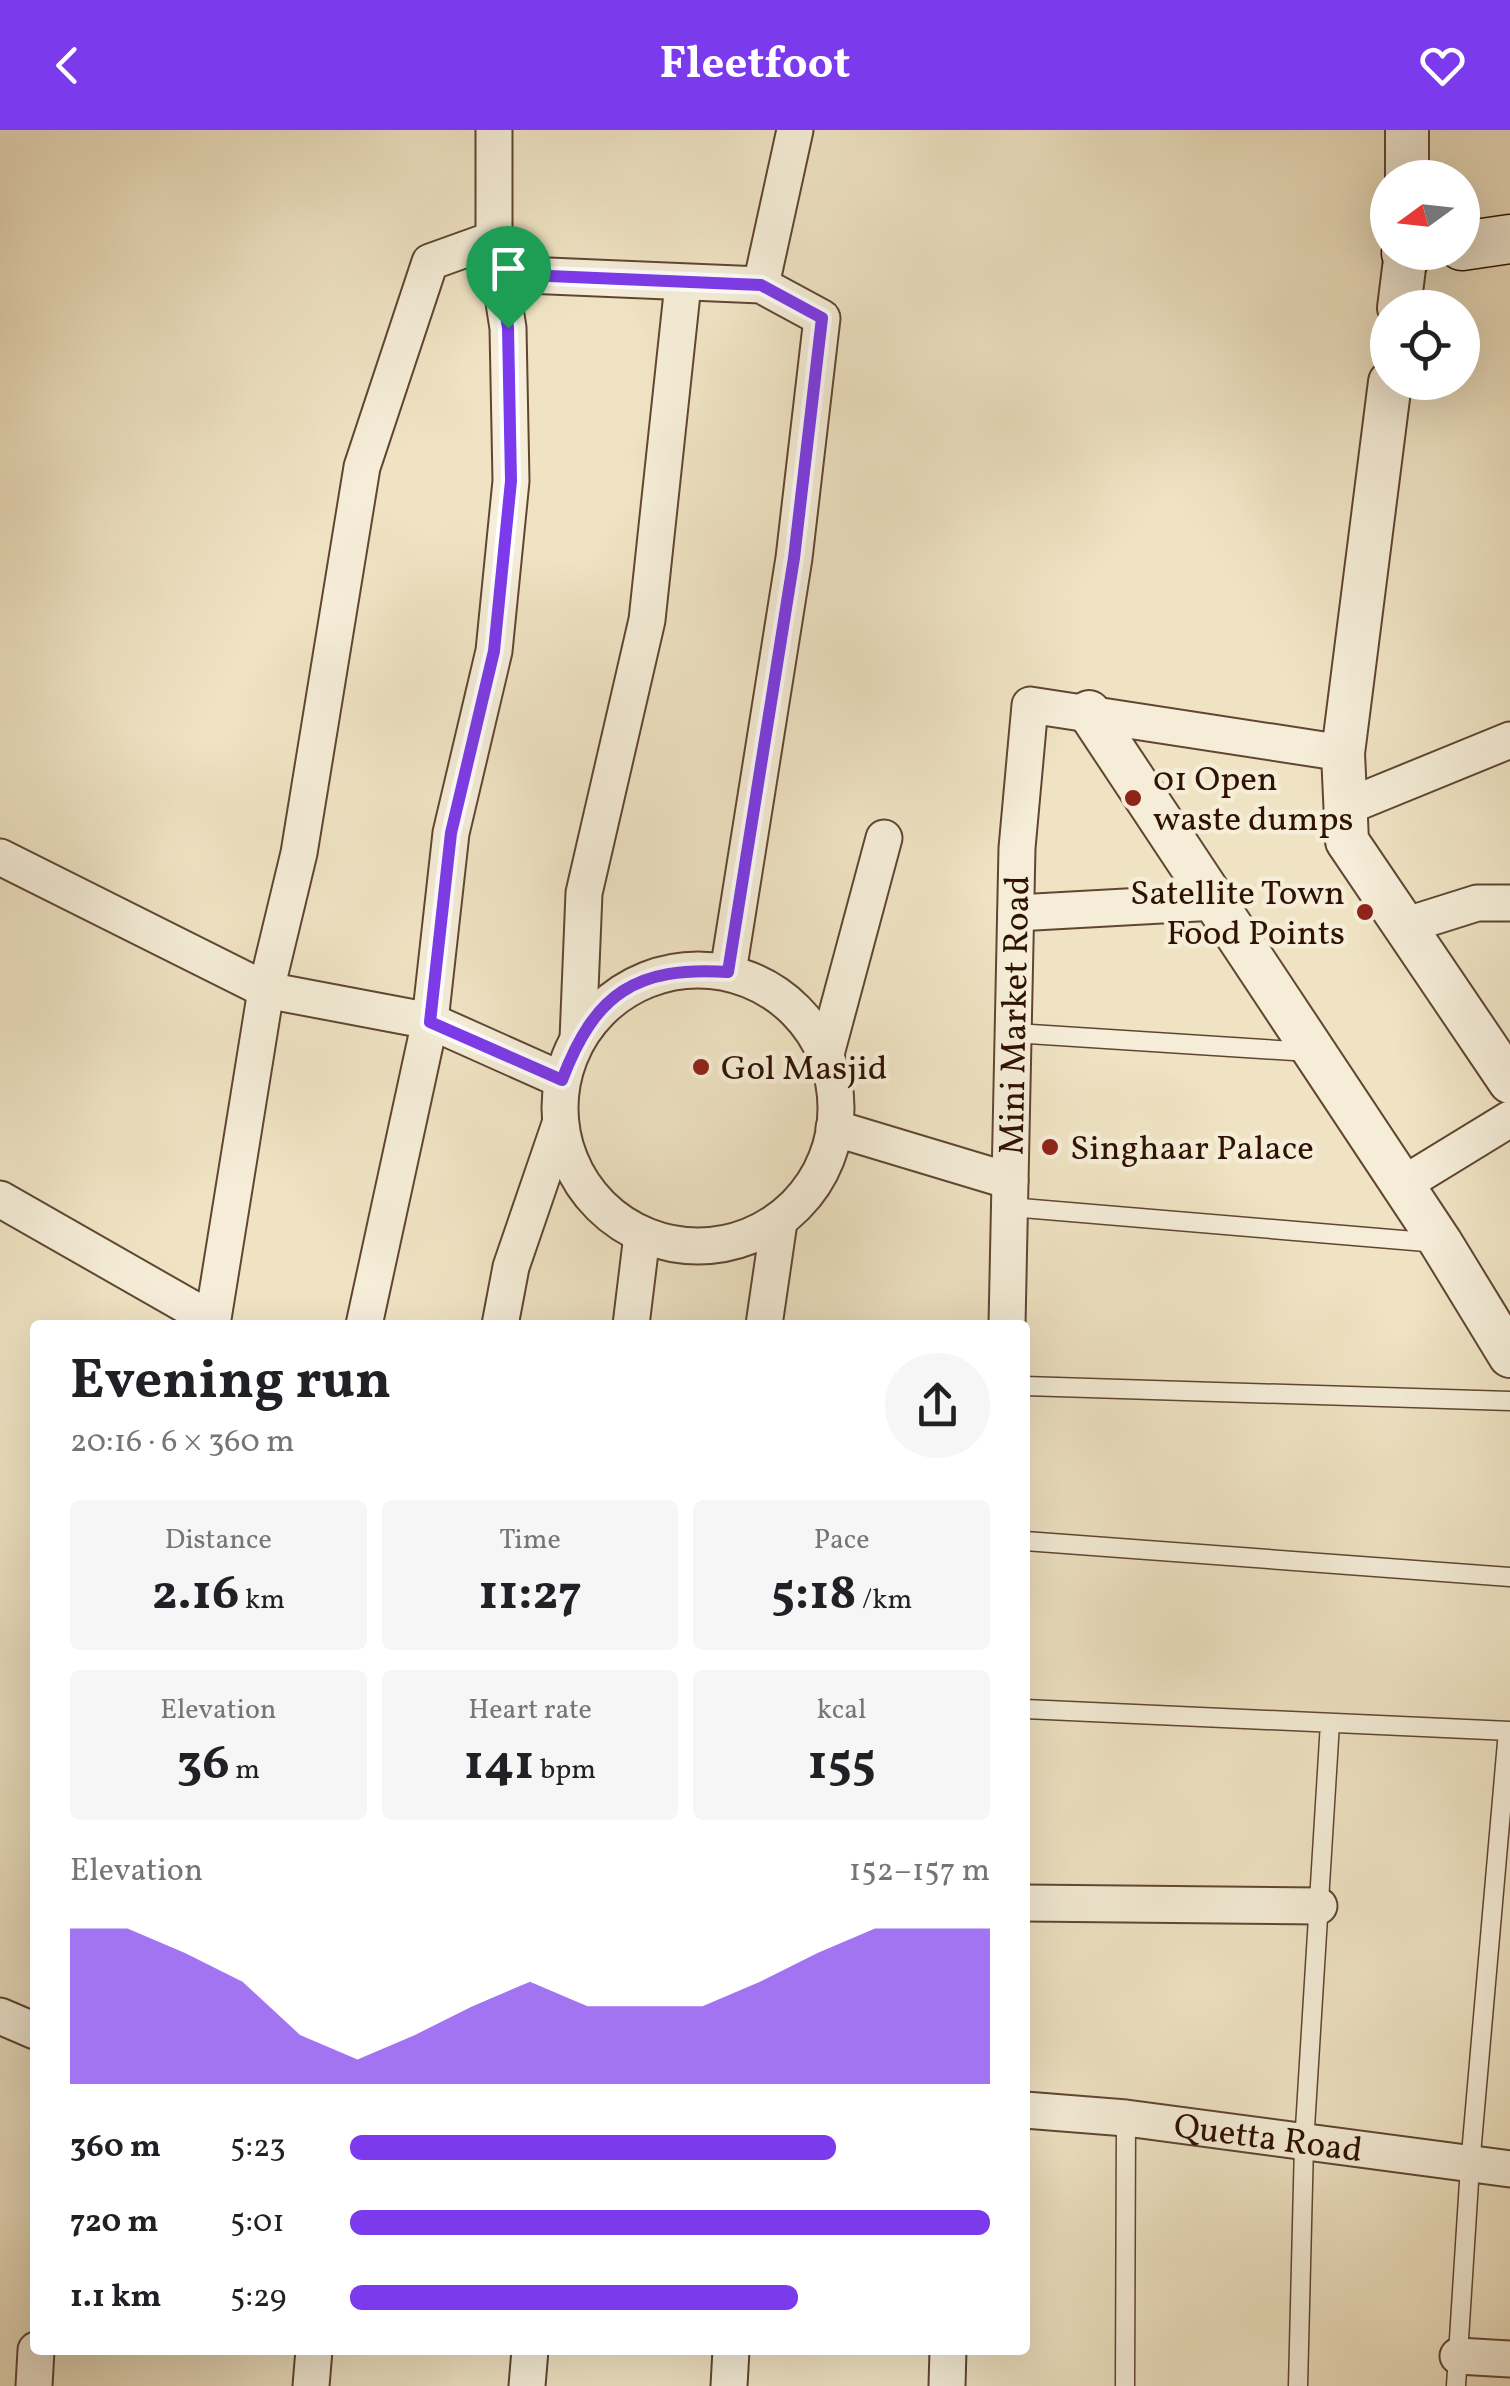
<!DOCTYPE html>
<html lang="en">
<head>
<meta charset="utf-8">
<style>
  body { margin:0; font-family:Vollkorn,serif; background:#f6f6f6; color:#202124; height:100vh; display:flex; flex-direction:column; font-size:38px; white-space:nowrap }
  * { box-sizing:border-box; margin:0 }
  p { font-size:32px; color:#757577 }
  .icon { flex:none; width:55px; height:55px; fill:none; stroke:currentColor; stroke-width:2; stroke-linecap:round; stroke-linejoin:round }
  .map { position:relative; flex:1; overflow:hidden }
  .sheet { position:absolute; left:30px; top:1190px; width:1000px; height:1035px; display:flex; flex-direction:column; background:#fff; border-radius:10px; box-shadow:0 10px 40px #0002 }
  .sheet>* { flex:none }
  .needle { width:65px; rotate:255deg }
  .controls { position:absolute; left:1370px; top:30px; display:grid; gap:20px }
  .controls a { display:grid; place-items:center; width:110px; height:110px; border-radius:50%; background:#fff; box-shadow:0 10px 40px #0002; font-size:50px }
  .pin { position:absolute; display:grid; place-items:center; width:85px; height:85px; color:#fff; margin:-102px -42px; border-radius:50% 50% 50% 0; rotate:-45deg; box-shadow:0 0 10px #0007 }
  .pin .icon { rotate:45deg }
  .round { display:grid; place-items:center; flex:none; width:105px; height:105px; border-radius:52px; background:#f6f6f6 }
  .headline { display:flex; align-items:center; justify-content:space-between; height:170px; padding:0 40px }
  h1 { font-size:55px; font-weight:700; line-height:75px }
  .metrics { display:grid; grid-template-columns:repeat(3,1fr); gap:15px; height:170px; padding:10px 40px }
  .metrics div { display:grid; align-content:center; border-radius:10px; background:#f6f6f6; text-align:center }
  .metrics b { font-size:50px; font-weight:700 }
  .metrics small { font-size:28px; font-weight:400 }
  .metrics p { font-size:28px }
  .chart { height:280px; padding:20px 40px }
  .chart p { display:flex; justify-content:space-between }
  .chart svg { width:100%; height:180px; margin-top:10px; fill:#7c3aed; opacity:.7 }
  ul { padding:0 40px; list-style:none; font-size:32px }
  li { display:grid; grid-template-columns:160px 120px 1fr; align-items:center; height:75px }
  li i { height:25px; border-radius:12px; background:#7c3aed }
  header { display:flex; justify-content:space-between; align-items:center; height:130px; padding:0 40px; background:#7c3aed; color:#fff; font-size:45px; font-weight:700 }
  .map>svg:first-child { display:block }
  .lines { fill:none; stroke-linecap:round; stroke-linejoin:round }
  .service-casing { stroke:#604632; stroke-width:21 }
  .minor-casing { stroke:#604632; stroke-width:39 }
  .tertiary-casing { stroke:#604632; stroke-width:46 }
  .secondary-casing { stroke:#301202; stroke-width:51 }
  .service { stroke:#f5edd8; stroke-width:18 }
  .minor { stroke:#f5edd8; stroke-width:35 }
  .tertiary { stroke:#f5edd8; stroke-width:42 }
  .secondary { stroke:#f5edd8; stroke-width:48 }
  .route-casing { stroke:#fff; stroke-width:20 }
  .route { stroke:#7c3aed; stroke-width:12 }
  .poi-dot { fill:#8f2418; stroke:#f5edd8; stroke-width:4 }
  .labels { text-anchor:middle; stroke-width:9; stroke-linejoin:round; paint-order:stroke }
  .poi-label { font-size:35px; fill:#301202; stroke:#f5edd8; text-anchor:start }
  .street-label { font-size:35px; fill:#301202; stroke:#f5edd8 }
</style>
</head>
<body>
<header><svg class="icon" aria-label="back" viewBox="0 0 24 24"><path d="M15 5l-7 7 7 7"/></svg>Fleetfoot<svg class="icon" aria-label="heart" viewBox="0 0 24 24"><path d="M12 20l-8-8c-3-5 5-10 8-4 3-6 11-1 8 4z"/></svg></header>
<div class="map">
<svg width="1510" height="2256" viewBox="0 0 1510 2256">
  <rect width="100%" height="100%" fill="#efe3c3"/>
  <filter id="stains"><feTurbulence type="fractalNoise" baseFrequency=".002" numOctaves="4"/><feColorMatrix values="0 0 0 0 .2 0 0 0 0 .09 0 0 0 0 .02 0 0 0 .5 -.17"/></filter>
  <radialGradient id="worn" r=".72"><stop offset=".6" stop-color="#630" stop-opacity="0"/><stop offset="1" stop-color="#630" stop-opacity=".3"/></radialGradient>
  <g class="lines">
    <defs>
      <path id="service" d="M1014 903 1309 922
        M1010 1077 1438 1113
        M1025 1256 1510 1271
        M1025 1411 1510 1447
        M1025 1579 1510 1601
        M1125 2256 1126 1988
        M1298 2256 1304 2014 1330 1593
        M1456 2256 1470 2036 1508 1601"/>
      <g id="minor">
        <path d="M500 144 761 155 822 188 794 428 728 842"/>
        <path d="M761 155 795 0"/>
        <path d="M1346 677 1510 610"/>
        <path d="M0 727 266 860 430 891 562 950"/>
        <path d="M1016 783 1216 772"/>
        <path d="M1404 796 1477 773H1510"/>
        <circle cx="698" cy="978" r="138"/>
        <path d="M578 909 584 763 647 490 683 154"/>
        <path d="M826 924 884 708"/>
        <path d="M834 998 1010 1051"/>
        <path d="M1402 1055 1510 989"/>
        <path d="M0 1069 212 1190"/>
        <path d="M212 1195 266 860 299 723 362 337 430 132 494 109V0"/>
        <path d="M364 1195 430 891 451 703 494 521 511 351 508 198 494 109"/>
        <path d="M500 1195 511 1137 560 994"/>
        <path d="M631 1195 642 1105"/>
        <path d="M764 1195 779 1092"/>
        <path id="s1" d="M1007 1195 1017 718 1030 575 1343 623"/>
        <path d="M1025 1773 1319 1776"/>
        <path d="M0 1886 35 1901"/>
        <path id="s2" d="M1025 1980 1126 1988 1510 2039"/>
        <path d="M1458 2226 1510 2229"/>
        <path d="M34 2256 36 2220"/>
        <path d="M311 2256 314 2220"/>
        <path d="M527 2256 530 2220"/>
        <path d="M729 2256 731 2220"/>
        <path d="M947 2256 948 2220"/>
      </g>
      <path id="tertiary" d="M1407 48V0
        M1399 178 1406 122
        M1390 252 1343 623 1347 711 1510 952
        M1089 582 1441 1113 1510 1226"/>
      <path id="secondary" d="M1462 116 1510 109
        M1406 123 1410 122"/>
    </defs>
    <use href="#service" class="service-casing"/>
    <use href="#minor" class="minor-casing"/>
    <use href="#tertiary" class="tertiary-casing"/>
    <use href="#secondary" class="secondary-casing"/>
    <use href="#service" class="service"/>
    <use href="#minor" class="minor"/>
    <use href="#tertiary" class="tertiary"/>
    <use href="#secondary" class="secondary"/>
  </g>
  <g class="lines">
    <defs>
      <path id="route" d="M500 144 761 155 822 188 794 428 728 842C636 836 595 863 562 950L430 892 451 703 494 521 511 351 508 198Z"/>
    </defs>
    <use href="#route" class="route-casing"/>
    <use href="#route" class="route"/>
  </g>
  <g class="poi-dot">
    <circle cx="1133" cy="668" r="10"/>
    <circle cx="1365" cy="782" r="10"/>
    <circle cx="701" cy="937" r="10"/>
    <circle cx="1050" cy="1017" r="10"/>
  </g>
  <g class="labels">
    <g class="poi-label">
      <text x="1153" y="660">01 Open<tspan x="1153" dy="40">waste dumps</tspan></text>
      <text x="1345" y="774" text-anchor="end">Satellite Town<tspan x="1345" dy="40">Food Points</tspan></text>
      <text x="721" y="949">Gol Masjid</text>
      <text x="1070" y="1029">Singhaar Palace</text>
    </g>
    <g class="street-label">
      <text dy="12" stroke="none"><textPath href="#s1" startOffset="310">Mini Market Road</textPath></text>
      <text dy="12" stroke="none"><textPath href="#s2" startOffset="245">Quetta Road</textPath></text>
    </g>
  </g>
  <rect width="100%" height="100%" filter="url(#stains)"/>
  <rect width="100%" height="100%" fill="url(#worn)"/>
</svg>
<div class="controls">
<a><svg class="needle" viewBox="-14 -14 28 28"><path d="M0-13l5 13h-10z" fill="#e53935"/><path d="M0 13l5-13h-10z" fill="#757577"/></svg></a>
<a><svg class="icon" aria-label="locate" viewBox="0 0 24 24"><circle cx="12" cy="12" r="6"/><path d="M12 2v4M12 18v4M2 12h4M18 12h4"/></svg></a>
</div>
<div class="pin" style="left:508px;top:198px;background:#1e9e55"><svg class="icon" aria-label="arrive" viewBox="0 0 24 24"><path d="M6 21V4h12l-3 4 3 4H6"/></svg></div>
<section class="sheet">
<div class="headline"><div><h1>Evening run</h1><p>20:16 · 6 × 360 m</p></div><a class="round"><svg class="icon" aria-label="share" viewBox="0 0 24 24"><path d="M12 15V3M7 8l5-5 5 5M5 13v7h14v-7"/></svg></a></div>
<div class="metrics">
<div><p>Distance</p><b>2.16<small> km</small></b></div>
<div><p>Time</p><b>11:27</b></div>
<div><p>Pace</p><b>5:18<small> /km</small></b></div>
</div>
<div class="metrics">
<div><p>Elevation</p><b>36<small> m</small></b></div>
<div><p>Heart rate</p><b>141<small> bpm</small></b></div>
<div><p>kcal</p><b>155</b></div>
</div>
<div class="chart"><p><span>Elevation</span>152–157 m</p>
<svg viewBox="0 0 160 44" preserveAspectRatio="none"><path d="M0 44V6L10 6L20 12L30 19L40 32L50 38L60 32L70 25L80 19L90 25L100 25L110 25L120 19L130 12L140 6L150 6L160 6V44z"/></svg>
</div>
<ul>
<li><b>360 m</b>5:23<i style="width:76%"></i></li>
<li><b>720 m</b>5:01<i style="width:100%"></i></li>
<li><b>1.1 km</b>5:29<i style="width:70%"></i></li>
</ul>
</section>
</div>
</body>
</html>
